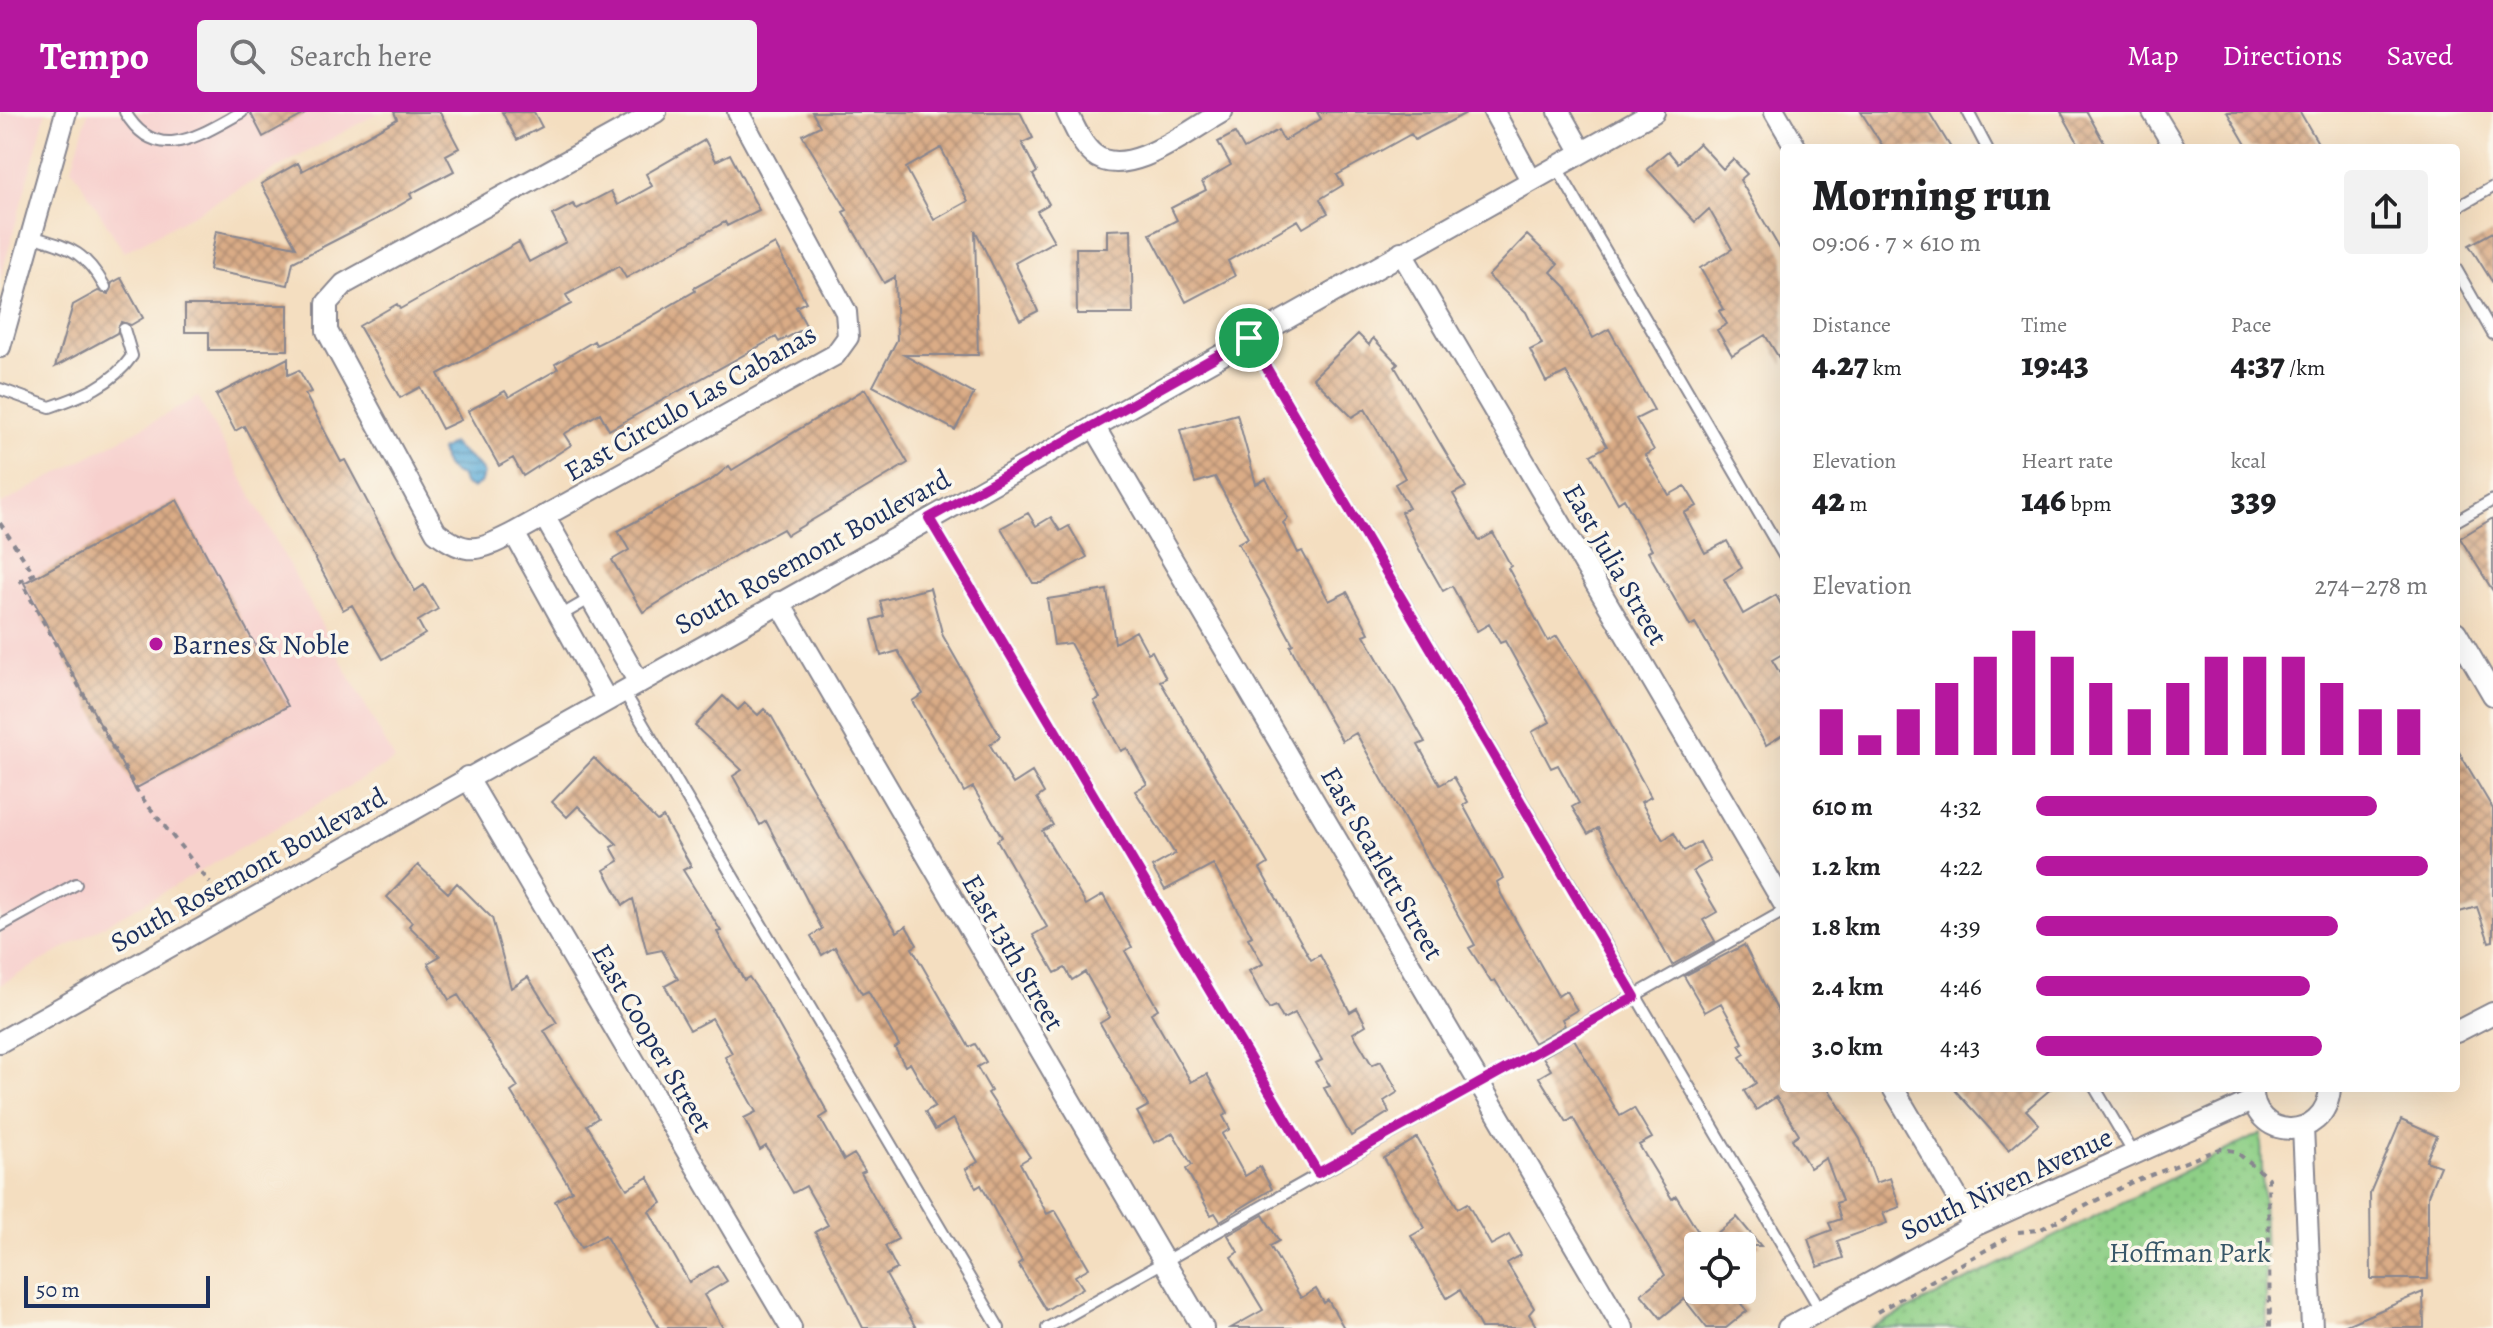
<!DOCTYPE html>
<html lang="en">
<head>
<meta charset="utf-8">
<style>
  body { margin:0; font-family:Alegreya,serif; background:#f2f2f2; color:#202124; height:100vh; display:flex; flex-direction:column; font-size:30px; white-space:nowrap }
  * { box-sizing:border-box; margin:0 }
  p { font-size:26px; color:#757577 }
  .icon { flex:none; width:44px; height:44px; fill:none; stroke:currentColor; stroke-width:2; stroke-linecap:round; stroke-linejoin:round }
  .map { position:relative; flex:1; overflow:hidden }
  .drawer { position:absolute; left:1780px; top:32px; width:680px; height:948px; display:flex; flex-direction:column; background:#fff; border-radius:8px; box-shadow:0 8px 32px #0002 }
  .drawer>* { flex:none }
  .buttons { position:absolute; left:1684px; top:1120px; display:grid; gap:16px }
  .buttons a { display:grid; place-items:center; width:72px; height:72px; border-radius:8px; background:#fff; box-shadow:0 8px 32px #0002; font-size:40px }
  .scale { position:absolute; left:24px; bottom:20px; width:186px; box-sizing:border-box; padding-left:8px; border:4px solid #1b2f5e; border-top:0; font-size:22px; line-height:28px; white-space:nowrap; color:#1b2f5e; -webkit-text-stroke:6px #fbf7ec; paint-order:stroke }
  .pin { position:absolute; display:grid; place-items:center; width:68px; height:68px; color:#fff; margin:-34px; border:4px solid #fff; border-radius:50%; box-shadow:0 2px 8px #0007 }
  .round { display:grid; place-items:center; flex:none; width:84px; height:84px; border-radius:8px; background:#f2f2f2 }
  .headline { display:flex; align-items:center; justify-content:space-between; height:136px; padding:0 32px }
  h1 { font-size:44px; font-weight:800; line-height:60px }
  .metrics { display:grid; grid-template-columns:repeat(3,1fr); gap:12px; height:136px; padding:8px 32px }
  .metrics div { display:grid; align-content:center }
  .metrics b { font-size:34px; font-weight:800 }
  .metrics small { font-size:22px; font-weight:400 }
  .metrics p { font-size:22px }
  .chart { height:224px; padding:16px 32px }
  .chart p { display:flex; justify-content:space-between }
  .chart svg { width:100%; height:144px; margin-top:8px; stroke:#b5179e; stroke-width:6 }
  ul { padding:0 32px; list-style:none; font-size:26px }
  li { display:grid; grid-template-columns:128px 96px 1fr; align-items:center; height:60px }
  li i { height:20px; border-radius:10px; background:#b5179e }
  header { display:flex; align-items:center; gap:48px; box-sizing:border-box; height:112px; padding:0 40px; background:#b5179e; color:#fff }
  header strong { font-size:38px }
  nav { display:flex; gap:44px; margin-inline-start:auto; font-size:28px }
  .search { width:560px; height:72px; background:#f2f2f2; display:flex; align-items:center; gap:20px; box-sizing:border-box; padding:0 28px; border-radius:8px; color:#757577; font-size:30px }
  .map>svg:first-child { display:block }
  .built { fill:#f7d0cd }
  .green { fill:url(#green-dots); stroke:#547f72; stroke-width:2 }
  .water { fill:url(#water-rules); stroke:#3d6e9b; stroke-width:2 }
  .building { fill:url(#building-cross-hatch); fill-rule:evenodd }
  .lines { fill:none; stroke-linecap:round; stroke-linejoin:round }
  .lane-casing { stroke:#88868f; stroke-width:14 }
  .street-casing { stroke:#88868f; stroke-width:24 }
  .path { stroke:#88868f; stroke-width:4; stroke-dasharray:6 6; stroke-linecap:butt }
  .lane { stroke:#fff; stroke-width:10 }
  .street { stroke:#fff; stroke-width:20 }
  .route-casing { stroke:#fff; stroke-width:16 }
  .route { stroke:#b5179e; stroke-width:10 }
  .poi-dot { fill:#b5179e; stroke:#fbf7ec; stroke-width:3 }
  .labels { text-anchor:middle; stroke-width:7; stroke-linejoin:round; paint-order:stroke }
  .street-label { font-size:28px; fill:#1b2f5e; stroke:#fbf7ec }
  .poi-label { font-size:28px; fill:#1b2f5e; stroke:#fbf7ec; text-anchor:start }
  .park-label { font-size:28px; fill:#385768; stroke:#fbf7ec }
</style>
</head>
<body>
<header>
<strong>Tempo</strong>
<div class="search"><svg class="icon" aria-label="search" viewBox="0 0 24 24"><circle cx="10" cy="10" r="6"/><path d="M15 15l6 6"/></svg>Search here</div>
<nav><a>Map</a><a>Directions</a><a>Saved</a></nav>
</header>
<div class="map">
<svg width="2493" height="1216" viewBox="0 0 2493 1216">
  <defs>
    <pattern id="green-dots" width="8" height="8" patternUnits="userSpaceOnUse" patternTransform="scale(2)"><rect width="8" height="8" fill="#8ecf86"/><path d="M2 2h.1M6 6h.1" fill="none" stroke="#7ab276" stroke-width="1.8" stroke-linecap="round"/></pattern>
    <pattern id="water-rules" width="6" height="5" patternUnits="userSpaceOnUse" patternTransform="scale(2)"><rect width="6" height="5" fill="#5fadd8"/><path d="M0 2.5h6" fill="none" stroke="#4e8db2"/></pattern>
    <pattern id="building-cross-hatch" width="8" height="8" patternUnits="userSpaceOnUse" patternTransform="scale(2)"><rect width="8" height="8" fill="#daac86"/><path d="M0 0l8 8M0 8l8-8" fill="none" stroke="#b08c71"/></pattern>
  </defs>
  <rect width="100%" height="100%" fill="#fbf7ec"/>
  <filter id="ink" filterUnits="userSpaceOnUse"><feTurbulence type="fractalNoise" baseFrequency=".0125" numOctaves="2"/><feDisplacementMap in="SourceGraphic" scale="16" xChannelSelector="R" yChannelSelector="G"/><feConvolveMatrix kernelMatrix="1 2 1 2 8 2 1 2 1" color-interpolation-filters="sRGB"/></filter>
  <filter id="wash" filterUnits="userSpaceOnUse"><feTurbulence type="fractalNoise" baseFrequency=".006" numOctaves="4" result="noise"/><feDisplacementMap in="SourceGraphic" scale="32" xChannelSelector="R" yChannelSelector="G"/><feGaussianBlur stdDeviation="1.8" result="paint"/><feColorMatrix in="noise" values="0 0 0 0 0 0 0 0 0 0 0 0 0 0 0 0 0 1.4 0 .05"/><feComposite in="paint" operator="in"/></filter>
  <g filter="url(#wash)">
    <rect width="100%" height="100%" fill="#f4dec0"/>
    <path class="built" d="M0 0H46L0 169Z
      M88 0H380L124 140 72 56Z
      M198 285 395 648 0 873V393Z"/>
    <path class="green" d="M2261 1021 2267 1216H1870L1879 1212Z"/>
    <path class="water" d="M452 331C462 344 477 348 484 362L480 371 472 376 465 373 461 364C448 360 443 352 441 338Z"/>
    <g id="blocks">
      <path class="building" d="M250 0H308L263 25Z
        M394 0H440L459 36 446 43 454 59 410 82 412 86 373 109 293 150 288 173 209 158 216 119 296 135 261 72 298 51 302 59 347 35 397 7Z
        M502 0H534L542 15 517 28Z
        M812 0H1020L1033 26 1022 31 1037 60 1033 63 1049 92 1037 99 1054 129 1015 151 1038 199 1020 208 975 118 978 243H904L974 282 955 318 873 274 897 228 895 165 884 171 843 100 847 98 802 23 820 14ZM941 36 968 89 934 108 906 56Z
        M1317 0H1468L1415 28 1411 22 1337 63 1343 73 1320 87 1328 101 1303 116 1298 108 1228 149 1235 164 1186 190 1150 122 1177 108 1171 96 1206 78 1202 70 1231 53 1218 30 1235 21 1244 37 1278 18 1284 29 1321 7Z
        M1861 0H1929L1951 36H1884Z
        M2061 0H2087L2107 36H2081Z
        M2227 0H2300L2321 36H2248Z
        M705 28 716 49 730 42 759 98 727 114 725 110 626 166 619 154 566 183 571 192 438 262 461 308 442 317 420 275 400 286 359 214 397 192 400 197 519 130 529 150 566 130 552 103 573 92 577 97 611 79 618 93 652 74 646 62Z
        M1699 31 1723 57 1733 47 1747 62 1740 68 1784 144V254L1765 223 1732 243 1717 218 1727 212 1719 199 1724 197 1700 156 1732 137 1709 97 1695 110 1647 57 1668 39 1678 51Z
        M1131 117 1133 202H1077L1076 136H1107V118Z
        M2493 120V171L2469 133Z
        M1527 123 1558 152 1551 160 1566 175 1593 226 1609 217 1654 298 1636 307 1654 338 1645 343 1669 383 1685 374 1697 394 1684 401 1705 441 1727 429 1742 456 1724 467 1743 502 1776 483 1784 498V541L1772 548 1784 568V622L1766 633 1695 511 1690 514 1648 440 1652 438 1624 387 1618 391 1591 343 1607 334 1566 260 1546 270 1530 238 1542 232 1526 200 1488 164Z
        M775 132 806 190 796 195 807 215 779 230 776 225 609 318 600 301 564 322 571 333 523 364 513 346 499 354 468 299 505 279 509 285 558 257 555 252 594 229 596 233 640 211 695 179 694 176Z
        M121 166 143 206 131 213 121 210 117 221 55 255 73 193 98 179 108 182 112 171Z
        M185 193H288V238H209V220H185Z
        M1358 222 1369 233 1373 226 1398 252 1395 255 1466 375 1453 382 1479 429 1493 421 1511 454 1508 456 1548 529 1557 524 1604 599 1651 685 1641 690 1663 728 1674 721 1684 739 1700 730 1710 749 1693 759 1717 800 1703 808 1715 829 1672 853 1598 716 1588 722 1572 695 1579 691 1558 653 1551 656 1532 620 1550 610 1505 529 1500 531 1489 512 1477 519 1452 474 1443 479 1419 437 1401 400 1409 396 1395 372 1405 366 1365 297 1352 305 1313 266Z
        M288 246V263L299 258 311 280 305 282 341 350 345 348 415 479 424 473 438 497 418 509 425 522 383 547 352 493 343 498 244 314 235 319 216 283Z
        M865 277 908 351 787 423 783 417 741 440 643 500 612 448 629 438 618 419 713 367 729 354 732 358Z
        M1237 302 1256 372 1266 367 1288 406 1283 411 1298 441 1302 439 1329 489 1347 480 1369 521 1364 523 1425 630 1418 633 1440 673 1454 665 1468 690 1463 693 1503 766 1497 770 1501 782 1558 884 1566 879 1577 898 1562 907 1565 914 1534 931 1495 868 1491 870 1469 836 1475 833 1356 621 1342 629 1323 596 1290 534 1293 532 1238 431 1248 426 1215 365 1195 371 1180 318Z
        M177 388 288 594 135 677 24 471Z
        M1028 401 1036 414 1051 405 1060 419 1069 414 1087 445 1041 471H1033L1001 416Z
        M2493 406V479L2460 426Z
        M930 476 943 524 1000 624 990 633 1013 672 1032 660 1044 681 1037 686 1053 713 1042 719 1086 793 1103 783 1132 835 1125 839 1158 897 1151 901 1191 970 1207 962 1228 1001 1223 1004 1230 1017 1222 1022 1245 1064 1260 1055 1272 1077 1220 1109 1215 1101 1211 1103 1186 1057 1192 1053 1173 1021 1154 1031 1137 1000 1148 994 1100 911 1110 905 1085 860 1072 868 1065 856 1055 861 1033 823 1047 815 997 728 1002 725 973 675 964 680 912 589 923 582 898 539 881 544 872 508 884 504 880 489Z
        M1107 478 1115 531 1136 519 1148 541 1152 539 1166 566 1160 569 1268 752 1260 757 1311 848 1320 843 1350 900 1357 896 1366 913 1353 921 1372 953 1381 949 1398 980 1384 989 1389 1000 1351 1024 1324 976 1330 974 1316 951 1322 948 1295 901 1283 907 1276 894 1269 897 1249 859 1263 852 1248 826 1252 824 1213 752 1165 778 1152 755 1175 742 1135 679 1147 672 1127 636 1121 639 1097 595 1094 589 1100 586 1070 531 1054 533 1047 487Z
        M723 584 738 598 745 591 758 603 764 597 772 605 858 757 897 820 906 814 917 833 912 836 969 935 975 932 986 950 977 955 991 979 988 981 1030 1045 1020 1051 1047 1102 1055 1098 1089 1156 1075 1164 1083 1176 1046 1198 1018 1152 1022 1149 981 1073 976 1076 966 1057 978 1050 953 1007 935 1018 925 1000 935 994 910 951 905 954 895 936 899 933 868 879 862 882 835 835 822 843 811 824 822 817 766 709 760 713 733 664 742 658 695 614Z
        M2456 635 2493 697V829L2489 830 2477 795 2456 801Z
        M594 646 657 709 663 705 691 754 683 758 721 819 717 820 744 868 749 865 763 885 828 1001 820 1006 844 1048 854 1042 865 1059 861 1061 898 1127 885 1134 897 1157 886 1163 916 1216H863L815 1120 828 1113 806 1074 793 1081 766 1034 760 1038 744 1006 756 1000 725 945 732 941 712 906 690 918 665 874 678 867 662 838 647 841 633 787 623 793 604 758 619 749 611 735 617 732 578 694 567 705 552 690Z
        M418 753 448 781 457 771 492 806 511 876 528 865 557 911 544 919 598 1006 587 1013 627 1077 648 1065 662 1091 649 1099 689 1170 717 1153 727 1169 704 1183 723 1216H659L605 1123 581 1136 555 1089 572 1079 511 980 518 975 458 883 449 888 428 851 440 844 409 814 412 810 387 785Z
        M1744 833 1784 911V976H1828L1860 1027 1876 1071 1890 1066 1900 1095 1883 1101 1887 1111 1837 1129 1843 1146 1818 1155 1808 1127 1832 1118 1829 1111 1841 1107 1836 1091 1842 1089 1826 1046 1810 1056 1792 1027 1799 1022 1776 985 1756 998 1744 979 1756 971 1740 945 1745 942 1739 933 1743 931 1721 891 1705 900 1684 864Z
        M1574 927 1620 1004 1634 996 1652 1026 1639 1033 1672 1087 1676 1084 1705 1131 1737 1105 1761 1134H1698V1178H1730L1747 1199 1726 1216H1707L1684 1187 1661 1206 1641 1182 1665 1163 1573 1006 1567 1010 1539 965 1551 958 1543 945Z
        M1953 976H2052L2026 998 2039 1012 2009 1038Z
        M2401 1008 2437 1024 2426 1049 2440 1054 2428 1083V1167H2371L2370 1081Z
        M1417 1026 1458 1096 1467 1091 1491 1133 1509 1123 1521 1143 1507 1151 1534 1196 1529 1202 1537 1216H1481L1460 1178 1447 1186 1411 1124 1425 1116 1384 1046Z
        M1263 1103 1279 1129 1270 1134 1301 1186 1316 1177 1324 1191 1328 1188 1344 1216H1231L1263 1198 1231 1145 1238 1140 1228 1123Z
        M2423 1180 2424 1216H2339Z"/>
    </g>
  </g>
  <g filter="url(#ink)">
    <use href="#blocks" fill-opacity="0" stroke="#88868f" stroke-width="2"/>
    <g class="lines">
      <defs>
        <path id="lane" d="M125 0C157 55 201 22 242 0
          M1968 0 1987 36
          M1556 54 1784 444
          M2456 96 2493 75
          M31 124C70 136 84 138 105 175
          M2456 157 2493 222
          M1249 226 1820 1197
          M0 277 50 295C82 284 112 273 132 244L124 217
          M929 406 1318 1061
          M2456 409 2493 388
          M560 504 591 486
          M623 578 999 1216
          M0 814 76 772
          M2095 976 2134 1042
          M1047 1216 1784 799"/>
        <path id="street" d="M656 0 344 172 327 191V219L436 420C468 445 480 438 514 421L835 243 848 225 846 200 738 0
          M1067 0C1074 14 1081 32 1093 42 1126 70 1191 17 1222 0
          M1494 0 1531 68
          M1559 0 1581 39
          M1775 0 1796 36
          M2153 0 2175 36
          M1401 140 1784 792
          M0 235 66 0
          M1094 314 1623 1216
          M544 404 638 569
          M514 421 606 587
          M779 490 1203 1216
          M2456 520 2493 583
          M467 665 791 1216
          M2456 920 2493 901
          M0 930 1654 0
          M1893 976 1974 1114
          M2253 976C2250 1028 2326 1033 2330 976
          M2303 1015 2312 1216
          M1788 1216 1974 1114 2254 988"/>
      </defs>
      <use href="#lane" class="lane-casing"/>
      <use href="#street" class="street-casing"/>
      <path class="path" d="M0 411 34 462 21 469 138 681 210 771
        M2018 1120 2039 1118 2130 1071 2220 1037 2235 1039 2268 1066 2270 1216
        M1877 1200 2007 1126"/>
      <use href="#lane" class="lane"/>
      <use href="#street" class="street"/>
    </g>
  </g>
  <g class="lines" filter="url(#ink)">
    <defs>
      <path id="route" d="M1249 226 1635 885 1318 1061 929 406Z"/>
    </defs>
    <use href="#route" class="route-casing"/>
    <use href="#route" class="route"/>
  </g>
  <circle class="poi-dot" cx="156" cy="532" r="8"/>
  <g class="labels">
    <g class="street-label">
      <text transform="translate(690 290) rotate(-30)" y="10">East Circulo Las Cabanas</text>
      <text transform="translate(812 439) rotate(-29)" y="10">South Rosemont Boulevard</text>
      <text transform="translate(1616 452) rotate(60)" y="10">East Julia Street</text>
      <text transform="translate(1383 751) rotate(60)" y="10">East Scarlett Street</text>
      <text transform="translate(248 757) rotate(-29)" y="10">South Rosemont Boulevard</text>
      <text transform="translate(1014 840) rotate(60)" y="10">East 13th Street</text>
      <text transform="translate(653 926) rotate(60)" y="10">East Cooper Street</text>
      <text transform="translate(2006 1071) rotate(-25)" y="10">South Niven Avenue</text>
    </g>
    <g class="poi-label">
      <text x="172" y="542">Barnes &amp; Noble</text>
    </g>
    <g class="park-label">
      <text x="2190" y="1150">Hoffman Park</text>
    </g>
  </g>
</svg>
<div class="buttons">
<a><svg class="icon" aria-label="locate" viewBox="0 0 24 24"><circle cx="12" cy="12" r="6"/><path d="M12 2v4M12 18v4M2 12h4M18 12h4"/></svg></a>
</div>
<div class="scale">50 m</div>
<div class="pin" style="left:1249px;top:226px;background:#1e9e55"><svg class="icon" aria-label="arrive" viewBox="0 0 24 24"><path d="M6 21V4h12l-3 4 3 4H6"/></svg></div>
<section class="drawer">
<div class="headline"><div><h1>Morning run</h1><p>09:06 · 7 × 610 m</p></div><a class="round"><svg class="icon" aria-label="share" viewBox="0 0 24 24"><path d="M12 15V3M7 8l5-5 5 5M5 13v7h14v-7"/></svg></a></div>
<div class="metrics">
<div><p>Distance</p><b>4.27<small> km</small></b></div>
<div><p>Time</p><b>19:43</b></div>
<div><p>Pace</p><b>4:37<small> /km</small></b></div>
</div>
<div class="metrics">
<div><p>Elevation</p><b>42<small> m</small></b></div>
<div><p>Heart rate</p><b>146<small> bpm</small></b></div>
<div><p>kcal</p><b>339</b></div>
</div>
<div class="chart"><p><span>Elevation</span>274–278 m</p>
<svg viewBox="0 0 160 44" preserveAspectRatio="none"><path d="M5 44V30M15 44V38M25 44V30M35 44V22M45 44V14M55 44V6M65 44V14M75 44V22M85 44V30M95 44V22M105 44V14M115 44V14M125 44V14M135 44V22M145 44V30M155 44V30"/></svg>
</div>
<ul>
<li><b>610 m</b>4:32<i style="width:87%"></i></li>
<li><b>1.2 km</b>4:22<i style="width:100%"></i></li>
<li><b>1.8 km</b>4:39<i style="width:77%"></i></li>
<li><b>2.4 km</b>4:46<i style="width:70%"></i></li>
<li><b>3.0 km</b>4:43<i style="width:73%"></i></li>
</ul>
</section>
</div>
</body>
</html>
